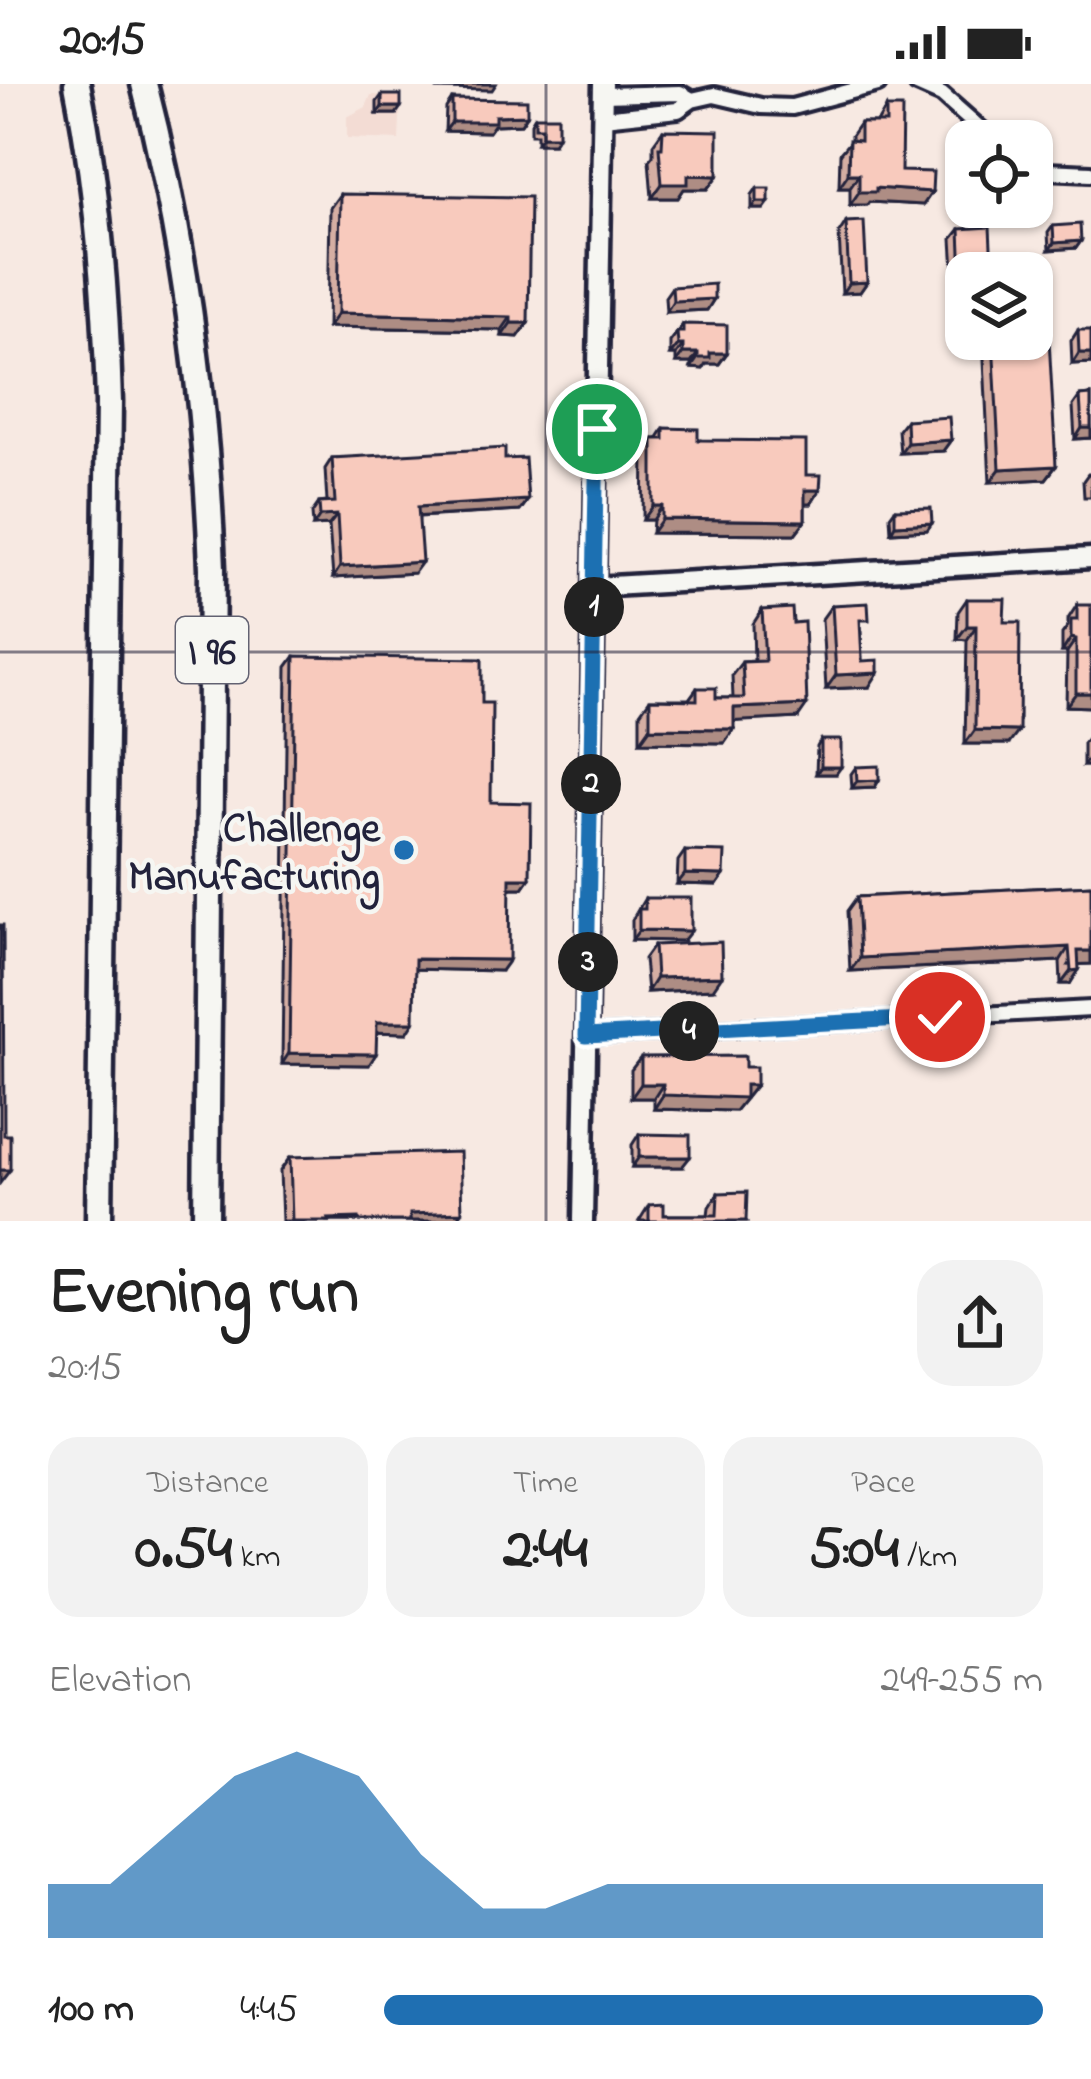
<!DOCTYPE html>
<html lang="en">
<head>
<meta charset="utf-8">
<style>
  body { margin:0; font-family:"Indie Flower",sans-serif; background:#f2f2f2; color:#222; height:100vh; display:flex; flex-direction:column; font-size:45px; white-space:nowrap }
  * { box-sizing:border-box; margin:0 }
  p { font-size:39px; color:#767676 }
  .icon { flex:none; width:66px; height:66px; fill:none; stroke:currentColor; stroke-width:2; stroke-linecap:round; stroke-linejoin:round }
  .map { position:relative; height:1137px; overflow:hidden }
  .side { display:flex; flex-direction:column; background:#fff; flex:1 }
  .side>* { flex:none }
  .controls { position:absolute; left:945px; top:36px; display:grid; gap:24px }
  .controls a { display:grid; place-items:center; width:108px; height:108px; border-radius:24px; background:#fff; box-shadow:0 3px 9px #0004; font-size:60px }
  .pin { position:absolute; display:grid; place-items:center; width:102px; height:102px; color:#fff; margin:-51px; border:6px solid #fff; border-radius:50%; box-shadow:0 3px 12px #0007 }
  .km { position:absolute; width:60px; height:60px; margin:-30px; border-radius:50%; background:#222; color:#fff; font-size:33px; line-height:60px; text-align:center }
  .round { display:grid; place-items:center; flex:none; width:126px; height:126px; border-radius:36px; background:#f2f2f2 }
  .summary { display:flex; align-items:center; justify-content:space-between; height:204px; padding:0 48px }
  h1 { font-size:66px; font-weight:800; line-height:90px }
  .figures { display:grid; grid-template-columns:repeat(3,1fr); gap:18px; height:204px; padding:12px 48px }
  .figures div { display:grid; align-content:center; border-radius:30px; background:#f2f2f2; text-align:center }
  .figures b { font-size:60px; font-weight:800 }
  .figures small { font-size:33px; font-weight:400 }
  .figures p { font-size:33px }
  .chart { height:336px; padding:24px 48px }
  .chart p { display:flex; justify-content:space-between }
  .chart svg { width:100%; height:216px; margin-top:12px; fill:#1f6fb2; opacity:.7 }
  ul { padding:0 48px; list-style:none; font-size:39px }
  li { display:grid; grid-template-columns:192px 144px 1fr; align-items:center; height:90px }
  li i { height:30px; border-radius:15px; background:#1f6fb2 }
  .status { display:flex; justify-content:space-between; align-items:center; height:84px; padding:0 60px; background:#fff; direction:ltr }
  .status svg { height:33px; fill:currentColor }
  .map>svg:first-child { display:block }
  .built { fill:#f3dcd4 }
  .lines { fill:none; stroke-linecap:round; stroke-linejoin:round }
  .street-casing { stroke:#22223b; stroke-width:22 }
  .secondary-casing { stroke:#22223b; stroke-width:27 }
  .highway-casing { stroke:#22223b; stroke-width:33 }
  .street { stroke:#f6f6f2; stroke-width:14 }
  .secondary { stroke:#f6f6f2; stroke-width:18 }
  .highway { stroke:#f6f6f2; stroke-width:24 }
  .wall { fill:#d5aea3; stroke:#22223b; stroke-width:3 }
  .shaded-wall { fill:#ae8d84; stroke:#22223b; stroke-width:3 }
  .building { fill:#f8cabd; stroke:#22223b; stroke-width:3 }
  .route-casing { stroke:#fff; stroke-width:24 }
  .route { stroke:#1f6fb2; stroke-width:15 }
  .grid { fill:none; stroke:#22223b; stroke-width:3; stroke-opacity:0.55 }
  .poi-dot { fill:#1f6fb2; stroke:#f6f6f2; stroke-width:4.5 }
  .labels { text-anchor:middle; stroke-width:9; stroke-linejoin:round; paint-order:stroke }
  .shield { fill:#f6f6f2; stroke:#626272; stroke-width:3 }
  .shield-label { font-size:39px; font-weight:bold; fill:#22223b }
  .poi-label { font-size:42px; font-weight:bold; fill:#22223b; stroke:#f6f6f2; text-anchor:end }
</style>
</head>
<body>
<div class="status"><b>20:15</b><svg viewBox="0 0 49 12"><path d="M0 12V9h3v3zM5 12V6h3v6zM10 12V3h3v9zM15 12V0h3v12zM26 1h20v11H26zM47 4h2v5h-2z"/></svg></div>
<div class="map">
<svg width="1091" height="1137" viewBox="0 0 1091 1137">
  <rect width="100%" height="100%" fill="#f7e9e2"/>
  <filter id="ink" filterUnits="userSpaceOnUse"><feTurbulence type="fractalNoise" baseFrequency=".00833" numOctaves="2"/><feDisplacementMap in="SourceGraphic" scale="24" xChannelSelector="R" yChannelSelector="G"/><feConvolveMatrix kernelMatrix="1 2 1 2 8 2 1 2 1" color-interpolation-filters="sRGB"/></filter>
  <g filter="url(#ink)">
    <path class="built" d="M371 11 401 12 399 56 347 54V33L366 23Z"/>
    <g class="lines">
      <defs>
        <path id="street" d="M917 0 942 11 994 57
          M603 11 680 9 692 16 714 11 761 22 792 23 878 0
          M603 34 678 26 692 16
          M1032 81 1046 87 1091 89
          M586 952 1091 925"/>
        <path id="secondary" d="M594 503 1091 474
          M583 1137 603 0"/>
        <path id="highway" d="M77 0C98 105 106 212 109 318L99 1137
          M144 0C185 159 206 320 212 484L206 1137"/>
      </defs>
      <use href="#street" class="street-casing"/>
      <use href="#secondary" class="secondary-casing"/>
      <use href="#highway" class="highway-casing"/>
      <use href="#street" class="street"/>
      <use href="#secondary" class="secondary"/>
      <use href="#highway" class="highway"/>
    </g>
    <path class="wall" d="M382 11 396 30H377V18Z
      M452 15 527 31 521 40 494 41 489 48 445 47 446 24Z
      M886 24 901 87 932 108 923 121 869 118 867 121H850V103H839L840 69 851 56V52L860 39H877Z
      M535 32 553 59H537V50H531V39Z
      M663 46 718 92 708 105H684L678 114H652L649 76 653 71V60Z
      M966 72V116H960L959 99H952L951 83 958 73Z
      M757 104 764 125H752V111Z
      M340 110 528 239 518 253 502 252V246L328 243 330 124Z
      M846 138 867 198 860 208 842 209 839 149Z
      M1053 142 1081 157 1076 164 1049 166 1048 149Z
      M960 145 992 184 989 189H966V202L955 203 952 155Z
      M672 203 714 215 707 226 666 228 665 213Z
      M683 240 727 269 719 280H706L703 285 691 284V279H676V271H670V258Z
      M1078 246 1091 279 1072 280 1071 257Z
      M983 255H1032L1056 382 1046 395 990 398Z
      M1091 311V354L1075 355 1073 322 1080 312Z
      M906 336 943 367 900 369 898 346Z
      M664 344 806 391 820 406 811 420H805V437L795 450 652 449 653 436H643L644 368 653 355H657Z
      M332 374 505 375 528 416 520 427 419 433 414 489 333 494 329 441 313 442 312 429 319 419 327 418 325 385Z
      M1088 390H1091V413H1084L1083 397Z
      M895 425 932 439 927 446 891 448 890 432Z
      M967 515 1004 538 1009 660H965L967 556 957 555 958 528Z
      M832 521 861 548 862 577 869 603 826 605 822 535Z
      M1077 521 1091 623 1066 622 1067 568H1062V550L1068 542V535Z
      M762 526 798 634 734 637 724 659 640 658V629L650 615H689L697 604 716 614H733L732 591 742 578 754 577 753 540Z
      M295 572 482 619 491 718 530 794 523 804H510L501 887 415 885 407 949 377 948 369 981 282 980 287 583Z
      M1091 649V682H1083V659Z
      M821 656 836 690H816L817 663Z
      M856 683 879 696 875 703 852 704 851 690Z
      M685 767 724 791 717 801 677 800 678 777Z
      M1091 801V880H1079L1070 900H1061L1060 877 850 887 847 827 857 813Z
      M645 814 683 857 632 856V836Z
      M654 861 713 905 647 908 644 875Z
      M641 973 745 983 756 1001 735 1027 654 1025V1014H631V986Z
      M639 1050 682 1083H632V1061Z
      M290 1073 462 1128 456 1137H282L280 1087Z
      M718 1109 746 1137H639L649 1121 664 1131H708L709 1123Z"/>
    <path class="shaded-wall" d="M441 0H496L492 6 438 5Z
      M382 23H401L396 30H377Z
      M527 31 521 40 494 41 489 48 445 47 452 38 495 32Z
      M542 52H558L553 59H537Z
      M959 89H966L959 99H952Z
      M848 90H859L850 103H839Z
      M688 91 718 92 708 105H684L678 114H652L662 100Z
      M876 104 932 108 923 121 869 118 867 121H850L859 108Z
      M757 118H769L764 125H752Z
      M1081 157 1076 164 1049 166 1054 159Z
      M966 192V202L955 203 962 193Z
      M867 198 860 208 842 209 849 199Z
      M714 215 707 226 666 228 673 217Z
      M338 229 511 233 502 246 328 243Z
      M511 239H528L518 253 502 252Z
      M678 261H683L676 271H670Z
      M683 269H698L691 279H676Z
      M710 269H727L719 280H706L703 285 691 284 698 274Z
      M1079 269H1091V279L1072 280Z
      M1082 344H1091V354L1075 355Z
      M951 356 943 367 900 369 907 359Z
      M1056 382 1046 395 990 398 1000 385Z
      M805 406H820L811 420H796Z
      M528 416 520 427 411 433 418 423Z
      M653 422H662L653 436H643Z
      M337 431 329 441 313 442 320 432Z
      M662 435 805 437 795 450 652 449Z
      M932 439 927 446 891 448 895 441Z
      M422 478 414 489 333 494 340 483Z
      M967 542H976L967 556 957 555Z
      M1071 554 1076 555 1067 568H1062Z
      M878 589 869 603 826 605 836 591Z
      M1076 609H1091V623L1066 622Z
      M807 621 798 634 724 638 734 624Z
      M650 644 734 645 724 659 640 658Z
      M975 646 1019 647 1009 660H965Z
      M1090 672 1091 682H1083Z
      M821 683H841L836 690H816Z
      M879 696 875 703 852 704 857 697Z
      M685 790 724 791 717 801 677 800Z
      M510 794H530L523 804H503Z
      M639 846 691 847 683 857 632 856Z
      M1069 863 1060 877 850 887 860 874Z
      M1078 867H1091V880L1069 881Z
      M415 875 509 876 501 887 408 885Z
      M1079 886 1070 900H1061L1071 887Z
      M722 892 713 905 647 908 656 894Z
      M377 938H414L407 949 369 948Z
      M289 969 376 970 369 981 282 980Z
      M641 1000H663L654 1014H631Z
      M745 1001H756L735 1027 654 1025 663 1011Z
      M639 1073H690L682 1083H632Z
      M0 1086H10L0 1099Z
      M462 1128 456 1137H405L410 1130Z
      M359 1134 356 1137H328L329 1135Z"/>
    <path class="building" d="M382 11H401V23H382Z
      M452 15 527 16V31L495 32V38H452Z
      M886 24H902L901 87 933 88 932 108 876 104V108H859V90H848L849 56 860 57V39H886Z
      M535 32H558V52H542V43H535Z
      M663 46 718 47V92L688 91V100H662L659 63H662Z
      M966 72V88L959 89 958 73Z
      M757 104H769V118H757Z
      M340 110 530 113 528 239H511V233L338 229Z
      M864 137 867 198 849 199 846 138Z
      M1080 140 1081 157 1054 159 1053 142Z
      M990 143 992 184 984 185V189H966V192L962 193 960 145Z
      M714 200V215L673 217 672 203Z
      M1047 218 1056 382 1000 385 993 255H1032V219Z
      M683 240 727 241V269H710V274H698V269H683V261H678L677 248H683Z
      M1078 246H1091V269H1079Z
      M1091 311V344H1082L1080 312Z
      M949 333 951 356 907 359 906 336Z
      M664 344 698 345V356L806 357V391H821L820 406H805V437L662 435V422H653V355H664Z
      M505 364V375L525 374 528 416 418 423 422 478 340 483 337 431 320 432 319 419 335 418 332 374Z
      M931 424 932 439 895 441V425Z
      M967 515H1005L1004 538H1020L1019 647 975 646 976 542H967Z
      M868 519 869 536H860L862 577 878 576V589L836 591 832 521Z
      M1077 521H1091V609H1076V555L1071 554V536H1077Z
      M792 524 793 539 804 538 807 621 734 624V645L650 644V615L697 616V604H716V614H744L742 578 765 577 762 526Z
      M295 572 482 575V619H492L491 718 531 719 530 794H510L509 876 415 875 414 938H377L376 970 289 969Z
      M821 656H841V683H821Z
      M879 682V696L857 697 856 683Z
      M685 767 725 768 724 791 685 790Z
      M1091 801V867H1078L1079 886 1071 887 1069 863 860 874 857 813Z
      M645 814H691V847L639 846V825H645Z
      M0 841H3L4 1051H10V1086H0Z
      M721 858 722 892 656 894 654 861Z
      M745 972V983H756V1001H745V1014L663 1011V1000H641V973Z
      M639 1050 690 1051V1073H639Z
      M460 1068 462 1128 410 1130V1137H359V1134L329 1135 330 1137H292L290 1073Z
      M747 1108 746 1137H649V1121L664 1120V1131H717L718 1109Z"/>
  </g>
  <g class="lines" filter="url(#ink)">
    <defs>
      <path id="route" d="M597 345 586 952 940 933"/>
    </defs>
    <use href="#route" class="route-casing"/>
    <use href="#route" class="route"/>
  </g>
  <path class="grid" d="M546 0V1137M0 568H1091"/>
  <circle class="poi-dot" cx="404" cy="766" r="12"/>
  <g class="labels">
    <rect class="shield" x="176" y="533" width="72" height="66" rx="9"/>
    <g class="shield-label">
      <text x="212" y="580">I 96</text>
    </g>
    <g class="poi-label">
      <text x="380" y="757">Challenge<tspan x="380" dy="48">Manufacturing</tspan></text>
    </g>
  </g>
</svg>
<div class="controls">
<a><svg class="icon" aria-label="locate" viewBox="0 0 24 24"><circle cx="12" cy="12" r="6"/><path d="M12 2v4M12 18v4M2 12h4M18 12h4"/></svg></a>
<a><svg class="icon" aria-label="layers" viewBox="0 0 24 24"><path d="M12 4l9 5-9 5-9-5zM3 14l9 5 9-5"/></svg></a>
</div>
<div class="pin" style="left:597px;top:345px;background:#1e9e55"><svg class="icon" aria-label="arrive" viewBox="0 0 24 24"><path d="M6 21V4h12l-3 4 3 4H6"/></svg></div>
<div class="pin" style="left:940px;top:933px;background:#d93025"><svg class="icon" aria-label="check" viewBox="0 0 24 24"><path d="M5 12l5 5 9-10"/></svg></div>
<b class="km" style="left:594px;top:523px">1</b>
<b class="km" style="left:591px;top:700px">2</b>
<b class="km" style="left:588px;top:878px">3</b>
<b class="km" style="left:689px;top:947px">4</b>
</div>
<section class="side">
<div class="summary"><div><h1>Evening run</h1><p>20:15</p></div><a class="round"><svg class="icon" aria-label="share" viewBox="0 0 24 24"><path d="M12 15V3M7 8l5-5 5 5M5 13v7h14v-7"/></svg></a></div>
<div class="figures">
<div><p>Distance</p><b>0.54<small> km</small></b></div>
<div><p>Time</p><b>2:44</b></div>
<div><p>Pace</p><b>5:04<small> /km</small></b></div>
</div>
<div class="chart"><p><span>Elevation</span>249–255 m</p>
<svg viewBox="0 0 160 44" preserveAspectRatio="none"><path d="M0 44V33L10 33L20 22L30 11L40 6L50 11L60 27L70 38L80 38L90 33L100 33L110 33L120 33L130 33L140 33L150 33L160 33V44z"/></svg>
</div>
<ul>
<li><b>100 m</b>4:45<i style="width:100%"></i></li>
</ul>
</section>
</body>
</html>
